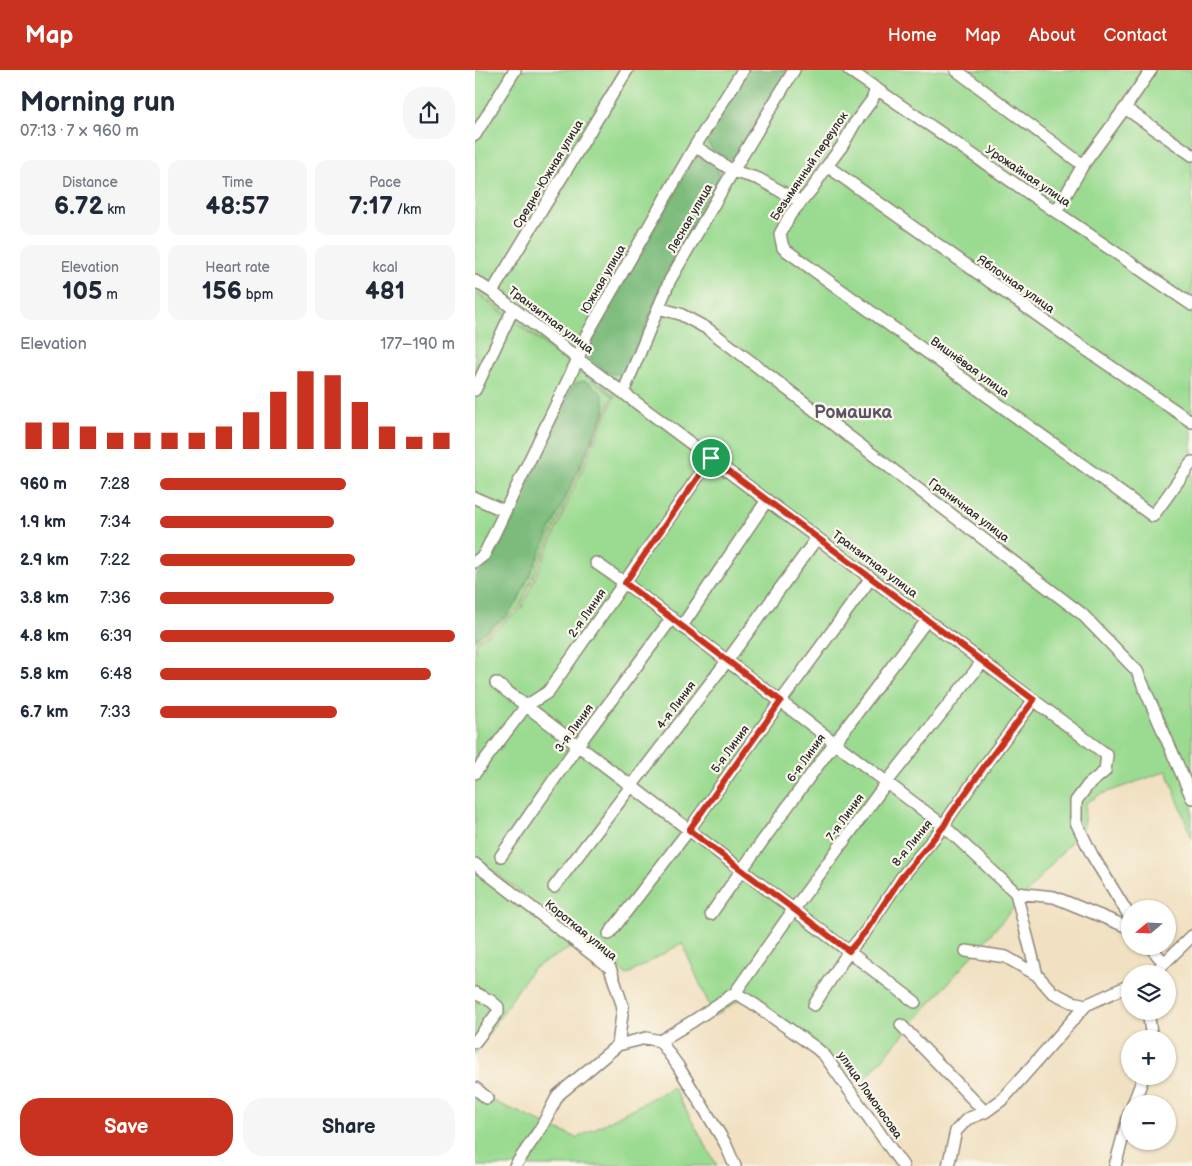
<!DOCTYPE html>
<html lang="en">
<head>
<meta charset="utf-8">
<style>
  body { margin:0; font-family:"Balsamiq Sans",sans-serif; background:#f6f6f7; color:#1f2937; height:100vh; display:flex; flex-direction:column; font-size:19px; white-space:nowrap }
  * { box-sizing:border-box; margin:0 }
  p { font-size:16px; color:#747a83 }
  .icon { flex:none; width:28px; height:28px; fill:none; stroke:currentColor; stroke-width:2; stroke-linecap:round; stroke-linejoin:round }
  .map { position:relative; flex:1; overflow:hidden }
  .panel { display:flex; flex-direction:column; background:#fff; width:475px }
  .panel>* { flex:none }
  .needle { width:32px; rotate:251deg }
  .buttons { position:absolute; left:646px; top:830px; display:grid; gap:10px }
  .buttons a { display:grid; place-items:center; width:55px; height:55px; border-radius:50%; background:#fff; box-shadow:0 1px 4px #0004; font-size:25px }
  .pin { position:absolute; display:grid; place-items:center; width:42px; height:42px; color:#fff; margin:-21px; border:2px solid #fff; border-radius:50%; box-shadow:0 1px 5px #0007 }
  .round { display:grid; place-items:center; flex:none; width:52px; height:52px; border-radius:20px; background:#f6f6f7 }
  .headline { display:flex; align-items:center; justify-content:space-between; height:85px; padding:0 20px }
  h1 { font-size:28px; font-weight:800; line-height:38px }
  .figures { display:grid; grid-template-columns:repeat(3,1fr); gap:8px; height:85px; padding:5px 20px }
  .figures div { display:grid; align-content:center; border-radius:12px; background:#f6f6f7; text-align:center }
  .figures b { font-size:25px; font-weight:800 }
  .figures small { font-size:14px; font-weight:400 }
  .figures p { font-size:14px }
  .chart { height:140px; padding:10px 20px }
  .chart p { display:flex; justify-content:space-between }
  .chart svg { width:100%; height:90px; margin-top:5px; stroke:#c8321e; stroke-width:6 }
  .action { display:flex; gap:10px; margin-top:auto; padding:10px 20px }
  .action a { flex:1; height:58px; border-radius:20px; background:#c8321e; color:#fff; font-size:20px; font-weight:800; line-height:58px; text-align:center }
  .action a+a { background:#f6f6f7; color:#1f2937 }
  ul { padding:0 20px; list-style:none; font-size:16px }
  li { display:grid; grid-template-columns:80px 60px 1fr; align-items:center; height:38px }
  li i { height:12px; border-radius:6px; background:#c8321e }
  header { display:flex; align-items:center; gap:30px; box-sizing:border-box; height:70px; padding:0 25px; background:#c8321e; color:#fff }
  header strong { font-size:24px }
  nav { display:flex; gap:28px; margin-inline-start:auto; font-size:18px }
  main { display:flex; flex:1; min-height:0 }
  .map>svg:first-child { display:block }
  .green { fill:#9bdb91; stroke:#63835e }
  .forest { fill:#7cbb7b; stroke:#547353 }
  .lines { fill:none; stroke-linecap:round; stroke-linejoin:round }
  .minor-casing { stroke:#8e8676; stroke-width:14 }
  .minor { stroke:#fff; stroke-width:11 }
  .route-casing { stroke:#fff; stroke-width:10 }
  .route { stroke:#c8321e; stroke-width:6 }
  .labels { text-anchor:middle; stroke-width:4.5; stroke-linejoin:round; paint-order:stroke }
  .street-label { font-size:12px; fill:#2b2b2b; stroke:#fbf7ec }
  .district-label { font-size:18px; font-weight:bold; fill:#5b5467; stroke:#fbf7ec }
</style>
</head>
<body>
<header>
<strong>Map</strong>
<nav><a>Home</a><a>Map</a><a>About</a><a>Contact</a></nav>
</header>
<main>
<section class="panel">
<div class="headline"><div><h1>Morning run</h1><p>07:13 · 7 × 960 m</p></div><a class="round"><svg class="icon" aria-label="share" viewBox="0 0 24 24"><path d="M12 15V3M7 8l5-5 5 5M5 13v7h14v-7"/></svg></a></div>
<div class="figures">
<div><p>Distance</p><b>6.72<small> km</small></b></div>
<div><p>Time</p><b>48:57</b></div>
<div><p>Pace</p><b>7:17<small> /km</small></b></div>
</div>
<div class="figures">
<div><p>Elevation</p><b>105<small> m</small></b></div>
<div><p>Heart rate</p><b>156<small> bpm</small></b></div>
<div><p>kcal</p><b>481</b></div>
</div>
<div class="chart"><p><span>Elevation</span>177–190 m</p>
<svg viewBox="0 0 160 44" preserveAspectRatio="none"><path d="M5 44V31M15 44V31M25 44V33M35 44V36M45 44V36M55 44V36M65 44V36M75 44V33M85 44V26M95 44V16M105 44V6M115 44V8M125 44V21M135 44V33M145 44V38M155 44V36"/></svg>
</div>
<ul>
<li><b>960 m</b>7:28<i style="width:63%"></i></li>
<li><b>1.9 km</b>7:34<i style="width:59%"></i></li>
<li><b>2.9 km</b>7:22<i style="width:66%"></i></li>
<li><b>3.8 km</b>7:36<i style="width:59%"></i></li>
<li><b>4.8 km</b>6:39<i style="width:100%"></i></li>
<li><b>5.8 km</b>6:48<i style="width:92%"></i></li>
<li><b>6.7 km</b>7:33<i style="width:60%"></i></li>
</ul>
<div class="action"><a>Save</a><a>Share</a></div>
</section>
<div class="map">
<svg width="717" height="1096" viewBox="0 0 717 1096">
  <rect width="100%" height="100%" fill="#fbf7ec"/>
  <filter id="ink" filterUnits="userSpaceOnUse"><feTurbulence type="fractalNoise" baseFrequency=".02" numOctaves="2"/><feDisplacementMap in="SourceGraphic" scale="10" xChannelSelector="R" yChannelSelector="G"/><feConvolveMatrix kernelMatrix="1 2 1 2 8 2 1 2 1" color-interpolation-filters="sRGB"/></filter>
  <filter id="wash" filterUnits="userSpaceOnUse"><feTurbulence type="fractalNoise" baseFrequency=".0096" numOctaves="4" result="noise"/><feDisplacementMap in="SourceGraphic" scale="20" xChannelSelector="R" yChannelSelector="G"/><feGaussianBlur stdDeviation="1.12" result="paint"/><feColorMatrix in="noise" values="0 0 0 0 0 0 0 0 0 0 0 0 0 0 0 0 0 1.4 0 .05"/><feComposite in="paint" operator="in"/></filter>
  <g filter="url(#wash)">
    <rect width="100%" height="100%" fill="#f1e1c2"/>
    <path class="green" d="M0 0H717V769L692 701 624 725 611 733 608 758 389 1010 271 926 239 946 207 873 152 905 0 787V574L46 539 140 326 0 221Z
      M0 223 138 326 44 538 0 572Z
      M0 790 106 872 57 899 0 984Z
      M198 1017 242 1096H0V1023L102 1068Z"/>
    <path class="forest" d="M272 0H312L266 79 261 86 254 88C242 85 235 81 231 68Z
      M221 86C227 87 231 89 236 92 248 99 243 110 238 121L184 220 160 284 152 298 147 303 139 304 131 302 117 290 113 283 112 275Z
      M110 311C125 319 132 326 129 343L42 533 32 545 0 569V507L18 489 28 471 98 316 103 312Z"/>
  </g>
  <g filter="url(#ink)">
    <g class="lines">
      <defs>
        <path id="minor" d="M374 0 717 235
          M481 0 608 95
          M401 19 397 30 380 53 367 76 352 96 337 119 315 145 305 164 308 178 678 446 717 392
          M650 38 717 85
          M0 65 40 0
          M220 76 258 101 284 109 314 126 326 131
          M352 96 600 272 717 352
          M581 142 608 95 650 38 676 0
          M0 211 17 222 103 289 632 685 630 701 613 715 601 731V752L617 785 655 847
          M17 222 152 0
          M183 238 205 244 233 259 607 544 662 601 717 728
          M150 318 195 210 258 101 319 0
          M0 320 38 239
          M0 428 30 441
          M0 492 9 485 103 289 111 266 220 76 268 0
          M121 493 150 513 469 756 541 823 579 827 655 858
          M207 556 292 430
          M21 613 440 932
          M0 703 51 636 73 622 236 388
          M26 786 103 675 197 548
          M0 794 135 898 148 937 143 975
          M79 817 252 591 342 468
          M541 823 562 905 577 922 597 932 611 935 655 915
          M236 844C305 744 379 647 452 550
          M134 864 214 760 306 631 396 508
          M675 876 689 893
          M491 881 531 887 562 905
          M678 904 717 866
          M0 923 16 931 23 937V942L0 972
          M260 923 319 839 412 712 508 591
          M339 935 374 881 391 861 426 808 469 756 474 747 513 691 559 630
          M673 941 677 969
          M426 955 510 1042
          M185 971 203 996 250 1073 260 1096
          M0 1018 12 1028
          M658 1034 669 1006
          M40 1096 66 1058 83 1025 143 975 171 968 185 971 218 951 260 923 276 932 341 978 350 986 428 1096
          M473 1096 481 1061 492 1049 510 1042 528 1029 611 935
          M640 1096 655 1041"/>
      </defs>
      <use href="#minor" class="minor-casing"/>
      <use href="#minor" class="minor"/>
    </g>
  </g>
  <g class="lines" filter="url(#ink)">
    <defs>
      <path id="route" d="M236 388 559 630 513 691 474 747 469 756 426 808 391 861 374 881 214 760 306 631 150 513Z"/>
    </defs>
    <use href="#route" class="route-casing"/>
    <use href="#route" class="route"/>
  </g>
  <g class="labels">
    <g class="street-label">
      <text transform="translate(334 96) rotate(-56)" y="4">Безымянный переулок</text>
      <text transform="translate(73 104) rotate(-59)" y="4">Средне-Южная улица</text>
      <text transform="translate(553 106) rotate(34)" y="4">Урожайная улица</text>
      <text transform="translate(215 148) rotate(-60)" y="4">Лесная улица</text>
      <text transform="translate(128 209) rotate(-60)" y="4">Южная улица</text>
      <text transform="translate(541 214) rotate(35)" y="4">Яблочная улица</text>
      <text transform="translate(76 250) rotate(37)" y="4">Транзитная улица</text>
      <text transform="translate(495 297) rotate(36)" y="4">Вишнёвая улица</text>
      <text transform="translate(494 440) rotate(37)" y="4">Граничная улица</text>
      <text transform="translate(400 494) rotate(37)" y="4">Транзитная улица</text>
      <text transform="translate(112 543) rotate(-55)" y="4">2-я Линия</text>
      <text transform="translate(201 635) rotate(-53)" y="4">4-я Линия</text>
      <text transform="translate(99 658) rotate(-54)" y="4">3-я Линия</text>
      <text transform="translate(255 679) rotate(-54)" y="4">5-я Линия</text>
      <text transform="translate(331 688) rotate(-54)" y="4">6-я Линия</text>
      <text transform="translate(370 747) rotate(-54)" y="4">7-я Линия</text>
      <text transform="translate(437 773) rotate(-51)" y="4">8-я Линия</text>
      <text transform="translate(106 860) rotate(39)" y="4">Короткая улица</text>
      <text transform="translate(395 1025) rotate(55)" y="4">улица Ломоносова</text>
    </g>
    <g class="district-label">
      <text x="378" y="348">Ромашка</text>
    </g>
  </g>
</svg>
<div class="buttons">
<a><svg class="needle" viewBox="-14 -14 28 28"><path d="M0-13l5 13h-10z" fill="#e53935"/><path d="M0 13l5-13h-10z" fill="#747a83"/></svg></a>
<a><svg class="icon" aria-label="layers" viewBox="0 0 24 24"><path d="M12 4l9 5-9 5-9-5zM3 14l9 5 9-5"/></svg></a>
<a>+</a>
<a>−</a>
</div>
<div class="pin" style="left:236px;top:388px;background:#1e9e55"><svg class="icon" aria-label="arrive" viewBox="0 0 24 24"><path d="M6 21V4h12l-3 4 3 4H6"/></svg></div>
</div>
</main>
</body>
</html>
